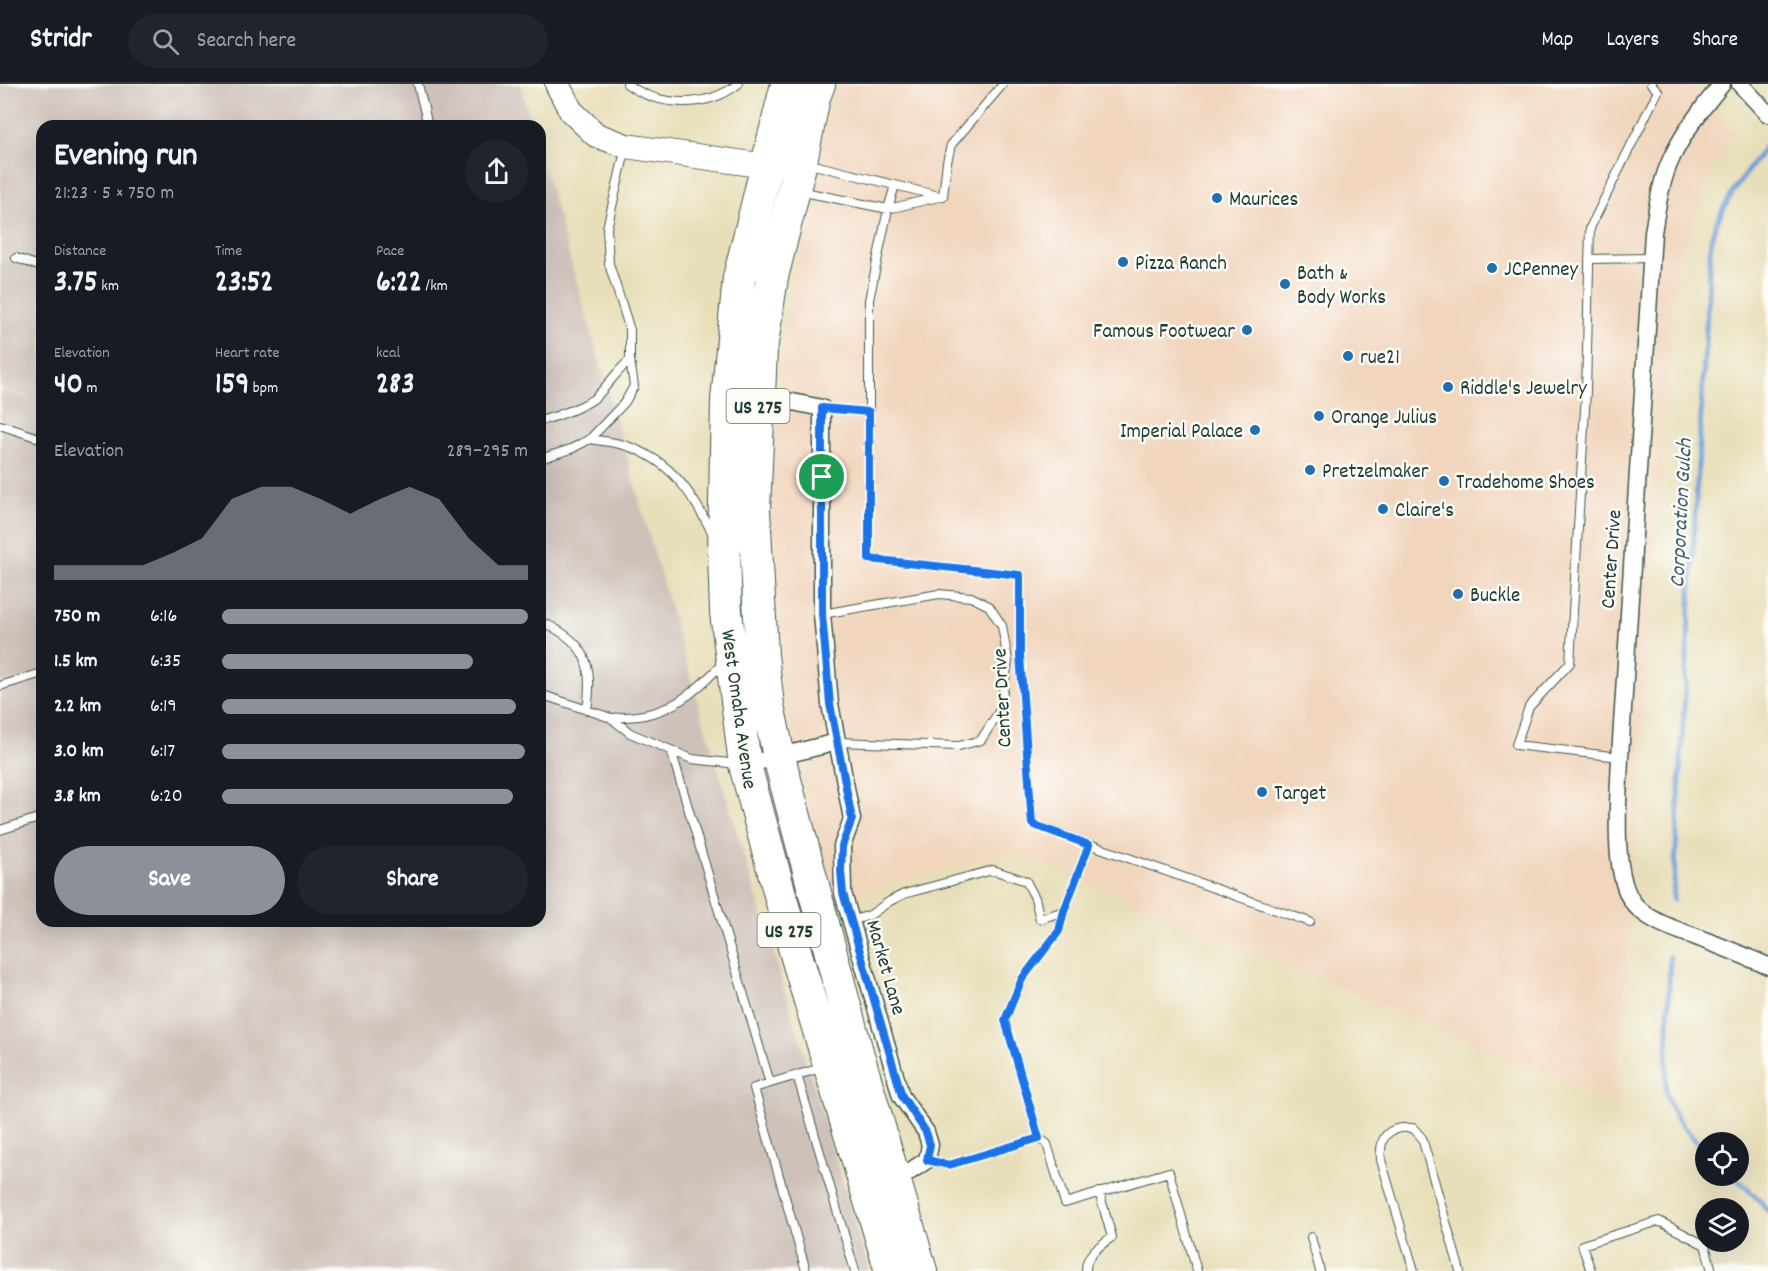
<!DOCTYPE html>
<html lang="en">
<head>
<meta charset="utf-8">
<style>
  body { margin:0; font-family:Dekko,sans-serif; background:#20242c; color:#f1f3f6; height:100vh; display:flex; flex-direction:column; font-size:22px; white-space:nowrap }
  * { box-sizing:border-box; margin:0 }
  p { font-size:20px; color:#9ea1a6 }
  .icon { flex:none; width:33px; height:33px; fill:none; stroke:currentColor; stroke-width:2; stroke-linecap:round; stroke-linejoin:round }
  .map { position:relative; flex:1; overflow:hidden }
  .details { position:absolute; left:36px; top:36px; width:510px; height:807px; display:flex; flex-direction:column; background:#171b24; border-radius:18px; box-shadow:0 6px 24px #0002 }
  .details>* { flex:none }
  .buttons { position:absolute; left:1695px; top:1048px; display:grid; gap:12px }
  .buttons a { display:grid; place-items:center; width:54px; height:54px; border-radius:50%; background:#171b24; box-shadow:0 6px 24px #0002; font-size:30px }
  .pin { position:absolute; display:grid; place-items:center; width:51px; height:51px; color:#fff; margin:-26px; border:3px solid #fff; border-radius:50%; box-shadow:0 2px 6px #0007 }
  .round { display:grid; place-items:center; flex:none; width:63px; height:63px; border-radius:32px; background:#20242c }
  .head { display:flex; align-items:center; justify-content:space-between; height:102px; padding:0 18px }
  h1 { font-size:33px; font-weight:800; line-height:45px }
  .stats { display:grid; grid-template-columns:repeat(3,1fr); gap:9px; height:102px; padding:6px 18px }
  .stats div { display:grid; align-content:center }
  .stats b { font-size:30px; font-weight:800 }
  .stats small { font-size:16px; font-weight:400 }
  .stats p { font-size:16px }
  .chart { height:168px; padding:12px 18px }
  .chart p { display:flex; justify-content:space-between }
  .chart svg { width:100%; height:108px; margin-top:6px; fill:#8c9099; opacity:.7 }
  .primary-button { display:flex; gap:12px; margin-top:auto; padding:12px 18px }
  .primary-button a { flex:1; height:69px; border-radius:36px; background:#8c9099; color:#fff; font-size:24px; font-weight:800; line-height:69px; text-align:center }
  .primary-button a+a { background:#20242c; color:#f1f3f6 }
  ul { padding:0 18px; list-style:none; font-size:20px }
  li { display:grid; grid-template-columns:96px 72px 1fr; align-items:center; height:45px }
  li i { height:15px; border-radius:8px; background:#8c9099 }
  header { display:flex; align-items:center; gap:36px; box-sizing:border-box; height:84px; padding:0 30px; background:#171b24; border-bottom:2px solid #363941 }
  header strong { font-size:28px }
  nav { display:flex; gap:33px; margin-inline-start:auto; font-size:21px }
  .search { width:420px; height:54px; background:#20242c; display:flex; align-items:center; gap:15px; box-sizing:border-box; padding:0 21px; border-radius:33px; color:#9ea1a6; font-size:22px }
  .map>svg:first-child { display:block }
  .built { fill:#f1d5bd }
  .industrial { fill:#cec1ba }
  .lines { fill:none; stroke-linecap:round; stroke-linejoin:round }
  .stream { stroke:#6d9dd6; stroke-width:5 }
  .lane-casing { stroke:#3d5548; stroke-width:10 }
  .street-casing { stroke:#3d5548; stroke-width:19 }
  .secondary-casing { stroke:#3d5548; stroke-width:26 }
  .highway-casing { stroke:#3d5548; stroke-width:34 }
  .lane { stroke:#fff; stroke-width:8 }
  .street { stroke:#fff; stroke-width:16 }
  .secondary { stroke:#fff; stroke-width:24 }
  .highway { stroke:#fff; stroke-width:32 }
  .route-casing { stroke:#fff; stroke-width:12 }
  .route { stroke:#1a73e8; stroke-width:8 }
  .poi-dot { fill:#1f6fb2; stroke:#fdfcf7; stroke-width:2 }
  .labels { text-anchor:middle; stroke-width:5; stroke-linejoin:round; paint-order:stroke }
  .shield { fill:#fdfcf7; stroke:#62766e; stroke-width:1.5 }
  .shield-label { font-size:20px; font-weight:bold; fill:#1f3d34 }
  .poi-label { font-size:21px; fill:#1f3d34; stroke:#fdfcf7; text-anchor:start }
  .street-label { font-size:21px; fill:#1f3d34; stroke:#fdfcf7 }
  .water-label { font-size:22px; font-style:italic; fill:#3a5f6d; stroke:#fdfcf7 }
</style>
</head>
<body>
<header>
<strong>Stridr</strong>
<div class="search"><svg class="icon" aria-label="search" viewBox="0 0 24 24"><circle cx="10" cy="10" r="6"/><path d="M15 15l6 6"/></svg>Search here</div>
<nav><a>Map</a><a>Layers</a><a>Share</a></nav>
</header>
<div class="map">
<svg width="1768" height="1187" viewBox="0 0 1768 1187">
  <rect width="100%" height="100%" fill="#fdfcf7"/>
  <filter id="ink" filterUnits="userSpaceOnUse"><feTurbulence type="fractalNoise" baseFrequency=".0167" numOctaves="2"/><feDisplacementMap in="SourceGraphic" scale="12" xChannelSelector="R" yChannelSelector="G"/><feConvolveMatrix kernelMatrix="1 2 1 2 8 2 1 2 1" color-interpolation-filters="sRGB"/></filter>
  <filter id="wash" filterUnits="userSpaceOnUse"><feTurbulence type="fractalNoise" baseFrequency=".008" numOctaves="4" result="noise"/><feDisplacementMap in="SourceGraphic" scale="24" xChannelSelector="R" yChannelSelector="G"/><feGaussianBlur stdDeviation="1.35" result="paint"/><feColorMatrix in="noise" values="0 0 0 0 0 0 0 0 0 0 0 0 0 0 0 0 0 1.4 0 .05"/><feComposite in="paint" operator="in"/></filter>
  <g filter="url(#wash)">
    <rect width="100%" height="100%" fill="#e8dfba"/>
    <path class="built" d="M841 0H1690L1734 49 1710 89 1675 191 1616 1019 1011 767 826 818 784 605 769 426 780 273 815 68Z"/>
    <path class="industrial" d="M0 0H520L532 42H42V319L0 303Z
      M540 70 679 555 869 1187H0V305L42 320V837H540Z"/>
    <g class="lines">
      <path class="stream" d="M1673 816 1711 155C1721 119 1746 90 1767 60
        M1670 872 1666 1008C1672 1033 1687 1049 1706 1066
        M1734 1092 1760 1117 1768 1127"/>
    </g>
  </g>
  <g filter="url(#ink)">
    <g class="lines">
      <defs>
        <path id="lane" d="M418 0 428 42
          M627 0C659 23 706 25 738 0
          M806 79 939 112
          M895 101 888 125 869 216V475L1020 491V571L1032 740 1310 838
          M799 107 888 125 943 112
          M943 112 947 78 951 61 1003 0
          M16 174 42 183
          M1589 175 1651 174
          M822 324 869 328
          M540 337C555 333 587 322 597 312 609 300 617 287 630 276
          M0 341 42 355
          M590 355C602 357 615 358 627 362 674 378 691 410 713 450
          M540 375 571 365 590 355 625 318 634 302 630 276V246L609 180 607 144 626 63
          M822 530 939 510 971 513 989 522 1002 542 1008 577 1000 626 981 656 959 662 837 658
          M540 537C585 557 594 577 587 626
          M0 602 42 589
          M540 610 611 634 630 649 692 675 738 680
          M611 634C622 633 633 633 644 631 678 625 702 601 725 577
          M671 666 770 999
          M1620 673 1516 661 1529 623 1570 579 1586 308 1590 144 1658 7 1651 0
          M0 746 42 733
          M851 837 870 831 890 817 904 810 993 786 1026 797 1035 814 1040 835 1064 827
          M797 991 855 1187
          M1039 1054 1047 1060 1065 1119 1169 1088 1197 1187
          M927 1076 949 1081 1039 1054 1005 936 1022 895 1059 847 1064 827 1089 761
          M1311 1153 1320 1187
          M806 1187 754 1004 824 983
          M1086 1187C1085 1170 1100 1162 1112 1153L1099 1108
          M1414 1187 1381 1076C1379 1052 1388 1042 1413 1044L1422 1054 1460 1187
          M1591 1187 1582 1161 1659 1137 1705 1161 1712 1187"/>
        <path id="street" d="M1722 0C1703 23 1685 46 1672 73 1661 96 1657 123 1653 149L1620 673C1619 710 1610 793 1635 821 1652 840 1682 847 1704 856 1726 864 1747 873 1768 882
          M1740 0 1768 30
          M758 311 822 324V530L830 620 852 735 842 762 843 809 901 1012 926 1048 930 1061 927 1076 906 1090 893 1093
          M745 681 837 658"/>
        <path id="secondary" d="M557 0 571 27 596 51 626 62 766 82 783 80"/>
        <path id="highway" d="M787 0 739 194 727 316 724 470 726 528 745 681 796 870 891 1187
          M819 0 814 13 801 78 772 193 761 266 754 426 762 571 768 621 779 673 856 964 921 1187"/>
      </defs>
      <use href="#lane" class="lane-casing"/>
      <use href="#street" class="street-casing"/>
      <use href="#secondary" class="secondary-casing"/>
      <use href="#highway" class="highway-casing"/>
      <use href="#lane" class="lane"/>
      <use href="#street" class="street"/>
      <use href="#secondary" class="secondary"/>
      <use href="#highway" class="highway"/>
    </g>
  </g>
  <g class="lines" filter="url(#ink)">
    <defs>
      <path id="route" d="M822 324 869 328V475L1020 491V571L1032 740 1089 761 1064 827 1059 847 1022 895 1005 936 1039 1054 949 1081 927 1076 930 1061 926 1048 902 1012 843 809 841 787 842 762 852 735 830 620 822 530Z"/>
    </defs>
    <use href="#route" class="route-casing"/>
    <use href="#route" class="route"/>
  </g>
  <g class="poi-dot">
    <circle cx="1217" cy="114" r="6"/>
    <circle cx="1123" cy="178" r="6"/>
    <circle cx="1492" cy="184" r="6"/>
    <circle cx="1285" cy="200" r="6"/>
    <circle cx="1247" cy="246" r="6"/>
    <circle cx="1348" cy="272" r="6"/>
    <circle cx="1448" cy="303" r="6"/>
    <circle cx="1319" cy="332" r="6"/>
    <circle cx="1255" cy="346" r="6"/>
    <circle cx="1310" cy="386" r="6"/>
    <circle cx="1444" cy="397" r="6"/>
    <circle cx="1383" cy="425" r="6"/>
    <circle cx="1458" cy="510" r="6"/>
    <circle cx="1262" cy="708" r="6"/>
  </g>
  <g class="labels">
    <g class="shield">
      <rect x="726.5" y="305" width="63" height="34" rx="4.5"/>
      <rect x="757.5" y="829" width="63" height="34" rx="4.5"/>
    </g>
    <g class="shield-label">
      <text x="758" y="329">US 275</text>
      <text x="789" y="853">US 275</text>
    </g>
    <g class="poi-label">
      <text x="1229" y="121">Maurices</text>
      <text x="1135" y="185">Pizza Ranch</text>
      <text x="1504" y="191">JCPenney</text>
      <text x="1297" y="195">Bath &amp;<tspan x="1297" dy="24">Body Works</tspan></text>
      <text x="1235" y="253" text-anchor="end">Famous Footwear</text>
      <text x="1360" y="279">rue21</text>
      <text x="1460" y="310">Riddle's Jewelry</text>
      <text x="1331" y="339">Orange Julius</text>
      <text x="1243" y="353" text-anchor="end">Imperial Palace</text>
      <text x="1322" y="393">Pretzelmaker</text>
      <text x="1456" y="404">Tradehome Shoes</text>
      <text x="1395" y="432">Claire's</text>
      <text x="1470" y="517">Buckle</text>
      <text x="1274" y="715">Target</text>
    </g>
    <g class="street-label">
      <text transform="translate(1610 475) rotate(-86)" y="7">Center Drive</text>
      <text transform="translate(1001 614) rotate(-93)" y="7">Center Drive</text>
      <text transform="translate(740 625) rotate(82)" y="7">West Omaha Avenue</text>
      <text transform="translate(887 883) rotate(74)" y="7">Market Lane</text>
    </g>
    <g class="water-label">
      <text transform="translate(1679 429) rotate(-87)" y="8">Corporation Gulch</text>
    </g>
  </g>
</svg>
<div class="buttons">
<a><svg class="icon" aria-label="locate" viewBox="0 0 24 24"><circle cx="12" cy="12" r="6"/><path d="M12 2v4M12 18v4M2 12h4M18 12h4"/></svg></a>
<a><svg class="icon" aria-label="layers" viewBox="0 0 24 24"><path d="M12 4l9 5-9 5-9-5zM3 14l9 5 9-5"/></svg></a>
</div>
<div class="pin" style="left:822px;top:393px;background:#1e9e55"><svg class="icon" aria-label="arrive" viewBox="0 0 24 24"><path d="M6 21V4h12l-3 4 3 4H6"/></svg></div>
<section class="details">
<div class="head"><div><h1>Evening run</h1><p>21:23 · 5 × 750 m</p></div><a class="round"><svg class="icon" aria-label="share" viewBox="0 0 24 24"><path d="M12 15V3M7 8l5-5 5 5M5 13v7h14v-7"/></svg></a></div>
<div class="stats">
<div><p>Distance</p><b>3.75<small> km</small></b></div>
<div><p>Time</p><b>23:52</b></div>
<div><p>Pace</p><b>6:22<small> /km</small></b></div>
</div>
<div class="stats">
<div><p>Elevation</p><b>40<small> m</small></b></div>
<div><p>Heart rate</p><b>159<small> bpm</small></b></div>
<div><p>kcal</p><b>283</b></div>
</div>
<div class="chart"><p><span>Elevation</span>289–295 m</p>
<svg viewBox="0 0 160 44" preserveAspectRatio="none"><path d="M0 44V38L10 38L20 38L30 38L40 33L50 27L60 11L70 6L80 6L90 11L100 17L110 11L120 6L130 11L140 27L150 38L160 38V44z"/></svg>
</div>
<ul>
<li><b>750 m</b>6:16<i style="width:100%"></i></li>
<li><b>1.5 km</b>6:35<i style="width:82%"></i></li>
<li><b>2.2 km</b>6:19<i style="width:96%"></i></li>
<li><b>3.0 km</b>6:17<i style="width:99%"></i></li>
<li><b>3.8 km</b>6:20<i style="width:95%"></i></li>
</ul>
<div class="primary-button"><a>Save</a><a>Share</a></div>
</section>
</div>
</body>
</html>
